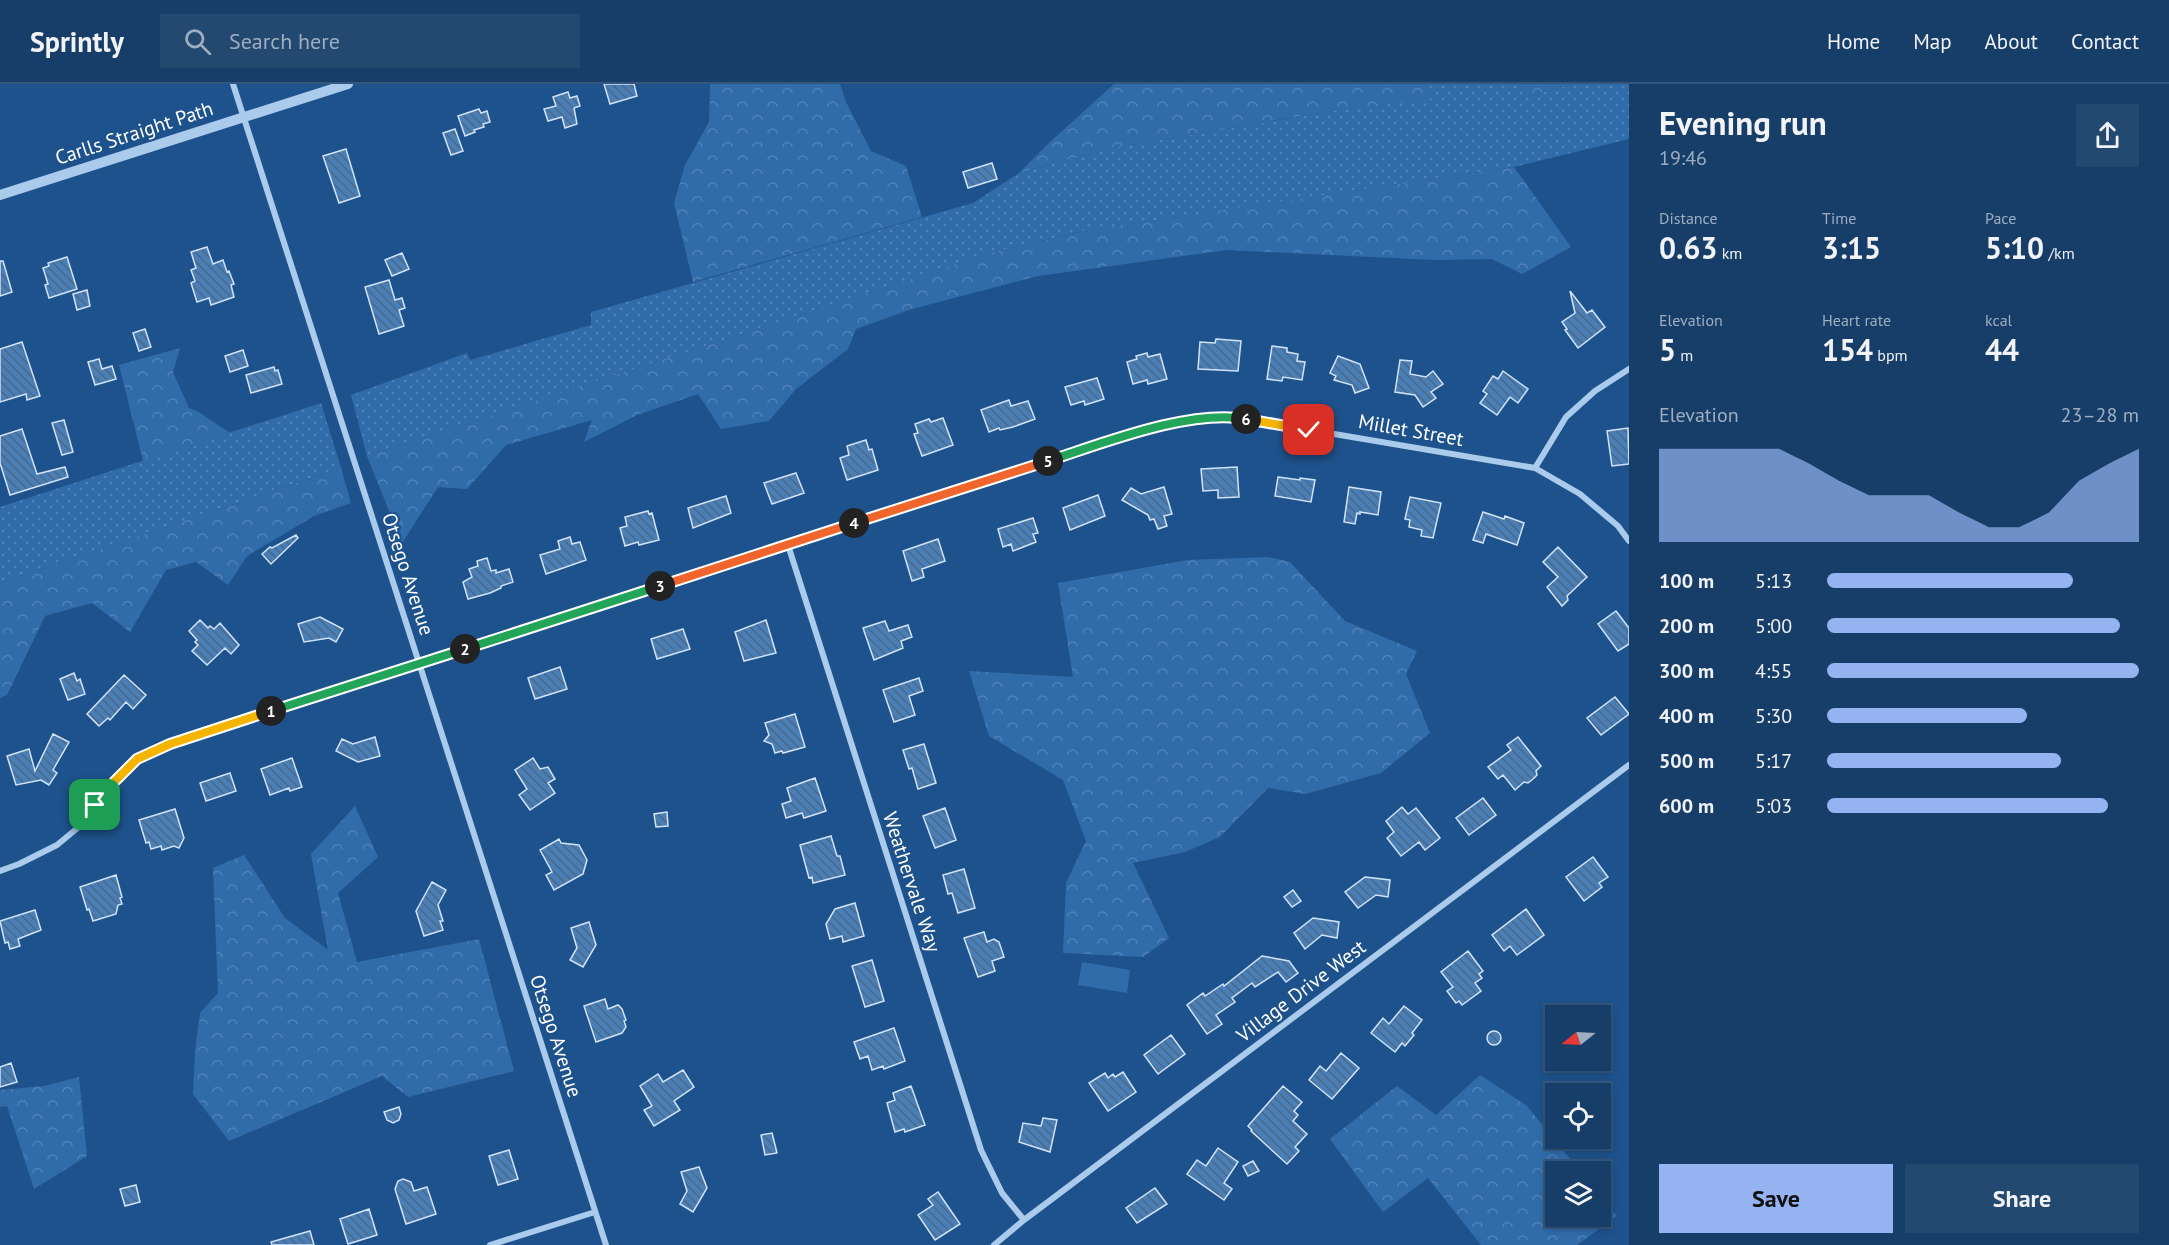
<!DOCTYPE html>
<html lang="en">
<head>
<meta charset="utf-8">
<style>
  body { margin:0; font-family:"PT Sans",sans-serif; background:#234971; color:#f1f3f6; height:100vh; display:flex; flex-direction:column; font-size:22px; white-space:nowrap }
  * { box-sizing:border-box; margin:0 }
  p { font-size:20px; color:#9eaec0 }
  .icon { flex:none; width:33px; height:33px; fill:none; stroke:currentColor; stroke-width:2; stroke-linecap:round; stroke-linejoin:round }
  .map { position:relative; flex:1; overflow:hidden }
  .sheet { display:flex; flex-direction:column; background:#163e69; width:540px }
  .sheet>* { flex:none }
  .needle { width:39px; rotate:252deg }
  .fabs { position:absolute; left:1545px; top:921px; display:grid; gap:12px }
  .fabs a { display:grid; place-items:center; width:66px; height:66px; border-radius:0px; background:#163e69; box-shadow:0 3px 9px #0003,0 0 0 2px #35577d; font-size:30px }
  .pin { position:absolute; display:grid; place-items:center; width:51px; height:51px; color:#fff; margin:-26px; border-radius:12px; box-shadow:0 3px 9px #0006 }
  .km { position:absolute; width:30px; height:30px; margin:-15px; border-radius:50%; background:#222; color:#fff; font-size:16px; line-height:30px; text-align:center }
  .round { display:grid; place-items:center; flex:none; width:63px; height:63px; border-radius:0px; background:#234971 }
  .head { display:flex; align-items:center; justify-content:space-between; height:102px; padding:0 30px }
  h1 { font-size:33px; font-weight:700; line-height:45px }
  .stats { display:grid; grid-template-columns:repeat(3,1fr); gap:9px; height:102px; padding:6px 30px }
  .stats div { display:grid; align-content:center }
  .stats b { font-size:30px; font-weight:700 }
  .stats small { font-size:16px; font-weight:400 }
  .stats p { font-size:16px }
  .chart { height:168px; padding:12px 30px }
  .chart p { display:flex; justify-content:space-between }
  .chart svg { width:100%; height:108px; margin-top:6px; fill:#95b2f1; opacity:.7 }
  .primary-button { display:flex; gap:12px; margin-top:auto; padding:12px 30px }
  .primary-button a { flex:1; height:69px; border-radius:0px; background:#95b2f1; color:#111; font-size:24px; font-weight:700; line-height:69px; text-align:center }
  .primary-button a+a { background:#234971; color:#f1f3f6 }
  ul { padding:0 30px; list-style:none; font-size:20px }
  li { display:grid; grid-template-columns:96px 72px 1fr; align-items:center; height:45px }
  li i { height:15px; border-radius:8px; background:#95b2f1 }
  header { display:flex; align-items:center; gap:36px; box-sizing:border-box; height:84px; padding:0 30px; background:#163e69; border-bottom:2px solid #35577d }
  header strong { font-size:28px }
  nav { display:flex; gap:33px; margin-inline-start:auto; font-size:21px }
  .search { width:420px; height:54px; background:#234971; display:flex; align-items:center; gap:15px; box-sizing:border-box; padding:0 21px; border-radius:0px; color:#9eaec0; font-size:22px }
  main { display:flex; flex:1; min-height:0 }
  .map>svg:first-child { display:block }
  .grass { fill:url(#grass-dots) }
  .forest { fill:url(#forest-crowns) }
  .park { fill:#316caa }
  .building { fill:url(#building-back-hatch); stroke:#d0e4f9; stroke-width:1.5 }
  .lines { fill:none; stroke-linecap:round; stroke-linejoin:round }
  .minor { stroke:#abcbec; stroke-width:6 }
  .tertiary { stroke:#abcbec; stroke-width:10 }
  .split-1-casing { stroke:#fff; stroke-width:12 }
  .split-2-casing { stroke:#fff; stroke-width:12 }
  .split-3-casing { stroke:#fff; stroke-width:12 }
  .split-4-casing { stroke:#fff; stroke-width:12 }
  .split-5-casing { stroke:#fff; stroke-width:12 }
  .split-6-casing { stroke:#fff; stroke-width:12 }
  .split-7-casing { stroke:#fff; stroke-width:12 }
  .split-1 { stroke:#f5b400; stroke-width:8 }
  .split-2 { stroke:#22a559; stroke-width:8 }
  .split-3 { stroke:#22a559; stroke-width:8 }
  .split-4 { stroke:#f0652b; stroke-width:8 }
  .split-5 { stroke:#f0652b; stroke-width:8 }
  .split-6 { stroke:#22a559; stroke-width:8 }
  .split-7 { stroke:#f5b400; stroke-width:8 }
  .labels { text-anchor:middle; stroke-width:4.5; stroke-linejoin:round; paint-order:stroke }
  .street-label { font-size:20px; fill:#fff; stroke:#1e528c }
</style>
</head>
<body>
<header>
<strong>Sprintly</strong>
<div class="search"><svg class="icon" aria-label="search" viewBox="0 0 24 24"><circle cx="10" cy="10" r="6"/><path d="M15 15l6 6"/></svg>Search here</div>
<nav><a>Home</a><a>Map</a><a>About</a><a>Contact</a></nav>
</header>
<main>
<div class="map">
<svg width="1629" height="1161" viewBox="0 0 1629 1161">
  <defs>
    <pattern id="grass-dots" width="8" height="8" patternUnits="userSpaceOnUse" patternTransform="scale(1.5)"><rect width="8" height="8" fill="#316caa"/><path d="M2 2h.1M6 6h.1" fill="none" stroke="#5082b7" stroke-width="1.8" stroke-linecap="round"/></pattern>
    <pattern id="forest-crowns" width="20" height="18" patternUnits="userSpaceOnUse" patternTransform="scale(1.5)"><rect width="20" height="18" fill="#316caa"/><path d="M2 6a3 3 0 1 1 6 0M12 15a3 3 0 1 1 6 0" fill="none" stroke="#5082b7"/></pattern>
    <pattern id="building-back-hatch" width="6" height="6" patternUnits="userSpaceOnUse" patternTransform="scale(1.5)"><rect width="6" height="6" fill="#4a7eb6"/><path d="M-1 5l2 2M0 0l6 6M5-1l2 2" fill="none" stroke="#4b6886"/></pattern>
  </defs>
  <rect width="100%" height="100%" fill="#1e528c"/>
  <path class="grass" d="M1419 0H1523V14L1573 0H1629V55L1514 83 1083 147 991 169 367 372 351 311 467 269 470 276 591 241V228L973 119 1019 89 1113 64 1343 25 1433 14Z
    M321 319 341 384 0 499V423Z"/>
  <path class="forest" d="M710 0H840L846 18 871 67 906 82 922 133 693 198 674 119 685 81 709 38Z
    M1114 0H1419L1434 14 1337 26 1113 64 1019 89 1050 58Z
    M1523 0H1573L1523 14Z
    M1514 83 1571 163 1522 190 1492 175 1435 176 1227 166 1038 192 912 225 856 245 848 265 796 305 769 337 721 345 698 310 637 331 584 358 592 336 506 361 467 405 438 403 402 459 367 372 990 169 1088 146Z
    M180 264 173 288 189 324 197 327 230 349 143 377 119 281Z
    M341 384 351 419 314 432 247 472 228 501 196 478 166 486 130 548 92 519 45 532 7 611 0 614V499Z
    M1268 473 1290 478 1345 537 1417 567 1406 590 1430 649 1381 689 1305 710 1268 704 1220 753 1185 768 1133 779 1169 854 1143 873 1063 869 1066 799 1086 757 1063 696 989 652 969 587 1073 593 1058 499 1188 476Z
    M355 722 378 773 338 809 357 878 479 855 514 987 408 1013 382 992 229 1057 193 1010 195 967 200 929 218 909 213 784 244 771 285 834 328 866 311 770Z
    M1480 991 1527 1022 1580 1087 1556 1088V1132H1600L1601 1112 1617 1132 1577 1161H1481L1428 1094 1383 1128 1330 1055 1397 1002 1436 1031Z
    M79 993 87 1072 34 1105 7 1022 0 1023V1006L44 1002Z"/>
  <path class="park" d="M1082 878 1130 886 1127 909 1078 901Z"/>
  <path class="building" d="M604 0H634L637 12 610 20Z
    M568 8 570 14 577 12 580 22 574 24 577 40 565 44 562 33 548 37 544 25 556 22 553 13Z
    M479 25 481 29 487 27 490 38 483 40 484 43 474 46 475 48 465 52 458 32Z
    M455 45 463 67 451 71 443 49Z
    M346 65 360 112 339 119 323 72Z
    M992 79 997 95 968 104 963 88Z
    M207 163 213 180 223 176 227 188 229 187 234 200 231 201 234 213 211 221 209 214 197 218 191 199 195 197 191 186 196 184 191 168Z
    M402 169 409 185 392 192 385 176Z
    M67 173 77 205 49 214 45 201 48 200 43 184 49 182 48 179Z
    M0 177H3L12 208 0 212Z
    M389 196 395 216 402 214 405 224 399 226 404 242 379 250 365 203Z
    M87 206 90 222 77 226 73 210Z
    M1570 207 1587 229 1592 226 1605 243 1578 264 1565 246 1567 245 1562 238 1575 229Z
    M145 245 151 263 139 267 133 249Z
    M1216 255 1241 257 1238 287 1198 285 1200 258 1215 259Z
    M22 258 40 312 27 316 26 310 0 318V265Z
    M1272 262 1287 264V268L1298 270 1297 277 1305 278 1302 296 1283 293 1282 297 1267 295Z
    M243 266 248 282 230 288 225 272Z
    M1147 269 1148 273 1160 270 1167 295 1148 300 1147 296 1133 300 1127 278 1137 275 1136 272Z
    M1338 272 1360 280 1369 304 1355 309 1352 301 1334 296 1336 292 1330 289Z
    M99 275 102 285 112 282 116 295 95 301 88 278Z
    M1400 276 1412 277 1410 290 1426 293 1433 287 1443 300 1431 308 1436 314 1423 323 1415 311 1395 308Z
    M274 283 275 287 278 286 282 300 251 309 246 291Z
    M1503 287 1528 305 1518 319 1510 313 1497 331 1480 319 1487 310 1483 307 1493 292 1498 295Z
    M1097 294 1104 315 1085 321 1084 317 1071 321 1065 303Z
    M1009 316 1011 322 1028 317 1035 335 1013 343 1000 346 999 344 989 348 981 326Z
    M943 334 953 361 922 372 914 350 918 349 915 340 929 335 931 338Z
    M64 336 73 368 62 371 52 339Z
    M1628 344 1629 380 1612 382 1607 347Z
    M22 345 37 390 65 383 68 393 10 411 0 379V352Z
    M866 356 869 366 872 365 878 386 847 396 840 374 849 371 847 362Z
    M1237 383 1239 413 1218 414V406L1203 407 1201 385Z
    M796 389 804 409 772 420 764 399Z
    M1278 393 1300 396V394L1315 396 1311 418 1275 412Z
    M1164 403 1172 430 1164 432 1167 442 1158 445 1154 435 1150 436 1148 431 1122 416 1131 404 1141 410Z
    M1349 403 1381 408 1378 431 1360 428V430L1357 429 1355 440 1344 438Z
    M1098 411 1105 432 1070 446 1063 424Z
    M726 412 731 429 693 444 688 424Z
    M1410 413 1441 419 1433 454 1421 452 1422 446 1409 443 1410 436 1405 435Z
    M648 427 649 430 652 429 659 456 639 461 638 458 625 462 620 444 627 442 625 433Z
    M1483 428 1504 435 1505 432 1524 439 1517 461 1486 450 1483 459 1473 456Z
    M1033 434 1038 449 1033 450 1036 458 1013 467 1011 460 1003 463 998 445Z
    M296 451 298 454 271 480 262 470 270 463 272 464Z
    M570 453 572 460 580 458 586 476 546 490 540 471 560 465 558 457Z
    M938 455 945 477 922 485 924 493 912 497 903 467Z
    M1558 463 1587 493 1567 512 1568 516 1562 522 1547 503 1558 493 1543 478Z
    M487 474 491 487 496 486V489L509 485 513 498 501 502V504L490 509 468 515 463 498 472 493 469 485 478 482 477 477Z
    M1616 527 1629 544V560L1618 567 1598 540Z
    M320 533 343 545 336 558 329 554 304 558 298 540Z
    M200 536 208 544 210 542 214 545 220 539 239 561 231 570 225 564 207 581 192 567 198 561 195 558 197 556 189 547Z
    M766 536 776 569 744 577 735 548Z
    M885 537 889 547 908 541 912 553 901 557 903 564 874 576 863 544Z
    M683 545 690 565 657 575 651 555Z
    M560 583 567 605 535 615 528 594Z
    M74 589 77 597 80 595 85 610 68 616 60 595Z
    M124 591 146 611 133 625 126 618 110 636 108 634 99 642 87 630Z
    M919 594 923 607 909 612 915 631 894 638 883 606Z
    M1615 613 1629 630 1601 651 1587 634Z
    M795 630 805 663 783 669 782 667 775 669 772 660 764 657 769 651 765 639Z
    M53 650 69 658 53 686 57 689 49 701 41 696 16 701 7 672 29 665 35 687Z
    M375 653 380 672 358 678 336 667 342 655 353 660Z
    M1518 653 1541 682 1536 687 1537 691 1533 695 1528 699 1524 698 1515 706 1503 691 1498 695 1488 683 1511 666 1507 661Z
    M924 660 936 699 918 705 912 684 909 685 903 666Z
    M292 674 302 703 290 707 289 704 270 711 261 685Z
    M533 674 540 685 548 683 555 695 548 699 555 709 530 726 519 711 527 705 515 686Z
    M230 689 236 707 206 717 200 699Z
    M815 694 826 727 804 734 802 729 786 734 782 720 791 717 787 704Z
    M1483 714 1496 731 1469 751 1456 734Z
    M1402 723 1408 730 1416 724 1440 754 1425 766 1419 758 1401 772 1387 754 1394 748 1386 737Z
    M945 724 956 756 935 764 923 732Z
    M175 725 184 754 179 764 174 762 162 766 161 762 151 765 149 758 146 759 139 736Z
    M667 728 668 742 656 743 654 730Z
    M831 752 837 772H840L845 791 813 799 812 793 809 794 800 761Z
    M559 755 561 759 579 761 587 776 583 790 554 806 546 791 552 788 540 766Z
    M1593 773 1608 793 1599 799 1602 803 1584 817 1566 793Z
    M964 785 975 824 958 829 952 809 948 810 943 791Z
    M116 791 122 813 120 814 122 820 118 821 116 830 93 837 89 825 87 826 80 803Z
    M1365 793 1390 796 1388 813 1376 811 1358 824 1345 808Z
    M432 798 446 806 438 821 443 837H440L443 846 424 852 416 827Z
    M1293 806 1301 817 1292 823 1284 813Z
    M855 819 864 852 843 858 842 852 830 855 826 840 835 825Z
    M1526 825 1544 851 1517 871 1510 862 1504 867 1492 851Z
    M35 826 41 846 18 855 20 862 10 865 8 858 5 859 0 837Z
    M1313 834 1339 838 1337 854 1322 851 1305 865 1294 849Z
    M589 838 596 861 583 883 570 876 577 864 571 844Z
    M984 848 987 858 994 855 999 858 1004 873 992 877 995 887 978 893 964 854Z
    M1468 867 1483 887 1479 890 1482 894 1475 899 1481 907 1462 921 1459 917 1456 919 1447 907 1453 903 1441 888Z
    M1262 872 1289 877 1298 889 1286 898 1278 888 1255 903 1252 899 1232 914 1235 918 1216 931 1222 940 1207 950 1187 921 1203 909 1205 912 1223 900 1224 902Z
    M872 876 884 917 865 923 852 882Z
    M605 915 608 925 618 921 622 925 626 936 624 937 626 943 622 949 596 958 584 922Z
    M1404 922 1422 936 1412 949 1414 951 1405 962 1402 959 1395 968 1371 949 1383 934 1389 940Z
    M894 944 905 977 884 985 883 982 872 986 868 972 860 975 854 958Z
    M1487 954a7 7 0 1 1 14 0a7 7 0 1 1-14 0Z
    M1171 951 1185 970 1158 990 1144 971Z
    M1341 969 1359 984 1332 1015 1309 996 1320 982 1326 987Z
    M11 979 17 998 0 1003V983Z
    M683 986 694 1003 674 1017 680 1026 654 1042 644 1026 652 1022 640 1002 658 990 663 998Z
    M1123 988 1136 1008 1108 1027 1089 999 1105 989 1108 994 1113 990 1115 993Z
    M911 1002 925 1041 905 1048 904 1045 895 1048 887 1019 895 1016 893 1009Z
    M1283 1002 1302 1018 1294 1027 1298 1031 1293 1037 1307 1050 1295 1063 1299 1067 1287 1080 1251 1047 1252 1046 1248 1042Z
    M399 1023 401 1030 399 1036 393 1039 387 1036 384 1028Z
    M1043 1034 1057 1036 1050 1068 1019 1058 1023 1039 1041 1042Z
    M772 1049 777 1069 765 1071 761 1051Z
    M1218 1064 1238 1078 1224 1099 1232 1105 1224 1116 1187 1090 1197 1076 1206 1082Z
    M509 1066 518 1095 498 1101 489 1072Z
    M1253 1077 1259 1087 1248 1092 1243 1082Z
    M699 1083 707 1104 693 1128 680 1120 687 1107 681 1088Z
    M403 1095 411 1098 414 1107 427 1103 436 1130 406 1140 395 1105 398 1097Z
    M136 1101 140 1118 125 1122 120 1105Z
    M1155 1104 1167 1120 1137 1139 1126 1124Z
    M938 1108 960 1140 935 1156 918 1131 933 1121 928 1115Z
    M369 1125 377 1151 348 1160 340 1135Z
    M310 1147 314 1161H272L271 1158Z"/>
  <g class="lines">
    <path class="minor" d="M233 0 606 1161
      M1535 384 1566 333 1595 307 1629 285
      M788 461 981 1066 1002 1109 1024 1136
      M0 787 19 780 57 761 80 742 114 698 137 675 170 661 1093 362 1179 337 1234 333 1535 384 1580 410 1618 442 1629 457
      M490 1161 595 1128
      M994 1161 1024 1136 1629 681"/>
    <path class="tertiary" d="M0 111 348 0"/>
  </g>
  <g class="lines">
    <defs>
      <path id="split-1" d="M95 721 114 698 137 675 170 660 271 627"/>
      <path id="split-2" d="M271 627 465 565"/>
      <path id="split-3" d="M465 565 660 502"/>
      <path id="split-4" d="M660 502 854 439"/>
      <path id="split-5" d="M854 439 1048 377"/>
      <path id="split-6" d="M1048 377C1104 359 1189 325 1246 335"/>
      <path id="split-7" d="M1246 335 1309 346"/>
    </defs>
    <use href="#split-1" class="split-1-casing"/>
    <use href="#split-2" class="split-2-casing"/>
    <use href="#split-3" class="split-3-casing"/>
    <use href="#split-4" class="split-4-casing"/>
    <use href="#split-5" class="split-5-casing"/>
    <use href="#split-6" class="split-6-casing"/>
    <use href="#split-7" class="split-7-casing"/>
    <use href="#split-1" class="split-1"/>
    <use href="#split-2" class="split-2"/>
    <use href="#split-3" class="split-3"/>
    <use href="#split-4" class="split-4"/>
    <use href="#split-5" class="split-5"/>
    <use href="#split-6" class="split-6"/>
    <use href="#split-7" class="split-7"/>
  </g>
  <g class="labels">
    <g class="street-label">
      <text transform="translate(134 49) rotate(-18)" y="7">Carlls Straight Path</text>
      <text transform="translate(1411 346) rotate(10)" y="7">Millet Street</text>
      <text transform="translate(408 490) rotate(72)" y="7">Otsego Avenue</text>
      <text transform="translate(912 798) rotate(72)" y="7">Weathervale Way</text>
      <text transform="translate(1301 907) rotate(-37)" y="7">Village Drive West</text>
      <text transform="translate(556 952) rotate(72)" y="7">Otsego Avenue</text>
    </g>
  </g>
</svg>
<div class="fabs">
<a><svg class="needle" viewBox="-14 -14 28 28"><path d="M0-13l5 13h-10z" fill="#e53935"/><path d="M0 13l5-13h-10z" fill="#9eaec0"/></svg></a>
<a><svg class="icon" aria-label="locate" viewBox="0 0 24 24"><circle cx="12" cy="12" r="6"/><path d="M12 2v4M12 18v4M2 12h4M18 12h4"/></svg></a>
<a><svg class="icon" aria-label="layers" viewBox="0 0 24 24"><path d="M12 4l9 5-9 5-9-5zM3 14l9 5 9-5"/></svg></a>
</div>
<div class="pin" style="left:95px;top:721px;background:#1e9e55"><svg class="icon" aria-label="arrive" viewBox="0 0 24 24"><path d="M6 21V4h12l-3 4 3 4H6"/></svg></div>
<div class="pin" style="left:1309px;top:346px;background:#d93025"><svg class="icon" aria-label="check" viewBox="0 0 24 24"><path d="M5 12l5 5 9-10"/></svg></div>
<b class="km" style="left:271px;top:627px">1</b>
<b class="km" style="left:465px;top:565px">2</b>
<b class="km" style="left:660px;top:502px">3</b>
<b class="km" style="left:854px;top:439px">4</b>
<b class="km" style="left:1048px;top:377px">5</b>
<b class="km" style="left:1246px;top:335px">6</b>
</div>
<section class="sheet">
<div class="head"><div><h1>Evening run</h1><p>19:46</p></div><a class="round"><svg class="icon" aria-label="share" viewBox="0 0 24 24"><path d="M12 15V3M7 8l5-5 5 5M5 13v7h14v-7"/></svg></a></div>
<div class="stats">
<div><p>Distance</p><b>0.63<small> km</small></b></div>
<div><p>Time</p><b>3:15</b></div>
<div><p>Pace</p><b>5:10<small> /km</small></b></div>
</div>
<div class="stats">
<div><p>Elevation</p><b>5<small> m</small></b></div>
<div><p>Heart rate</p><b>154<small> bpm</small></b></div>
<div><p>kcal</p><b>44</b></div>
</div>
<div class="chart"><p><span>Elevation</span>23–28 m</p>
<svg viewBox="0 0 160 44" preserveAspectRatio="none"><path d="M0 44V6L10 6L20 6L30 6L40 6L50 12L60 19L70 25L80 25L90 25L100 32L110 38L120 38L130 32L140 19L150 12L160 6V44z"/></svg>
</div>
<ul>
<li><b>100 m</b>5:13<i style="width:79%"></i></li>
<li><b>200 m</b>5:00<i style="width:94%"></i></li>
<li><b>300 m</b>4:55<i style="width:100%"></i></li>
<li><b>400 m</b>5:30<i style="width:64%"></i></li>
<li><b>500 m</b>5:17<i style="width:75%"></i></li>
<li><b>600 m</b>5:03<i style="width:90%"></i></li>
</ul>
<div class="primary-button"><a>Save</a><a>Share</a></div>
</section>
</main>
</body>
</html>
